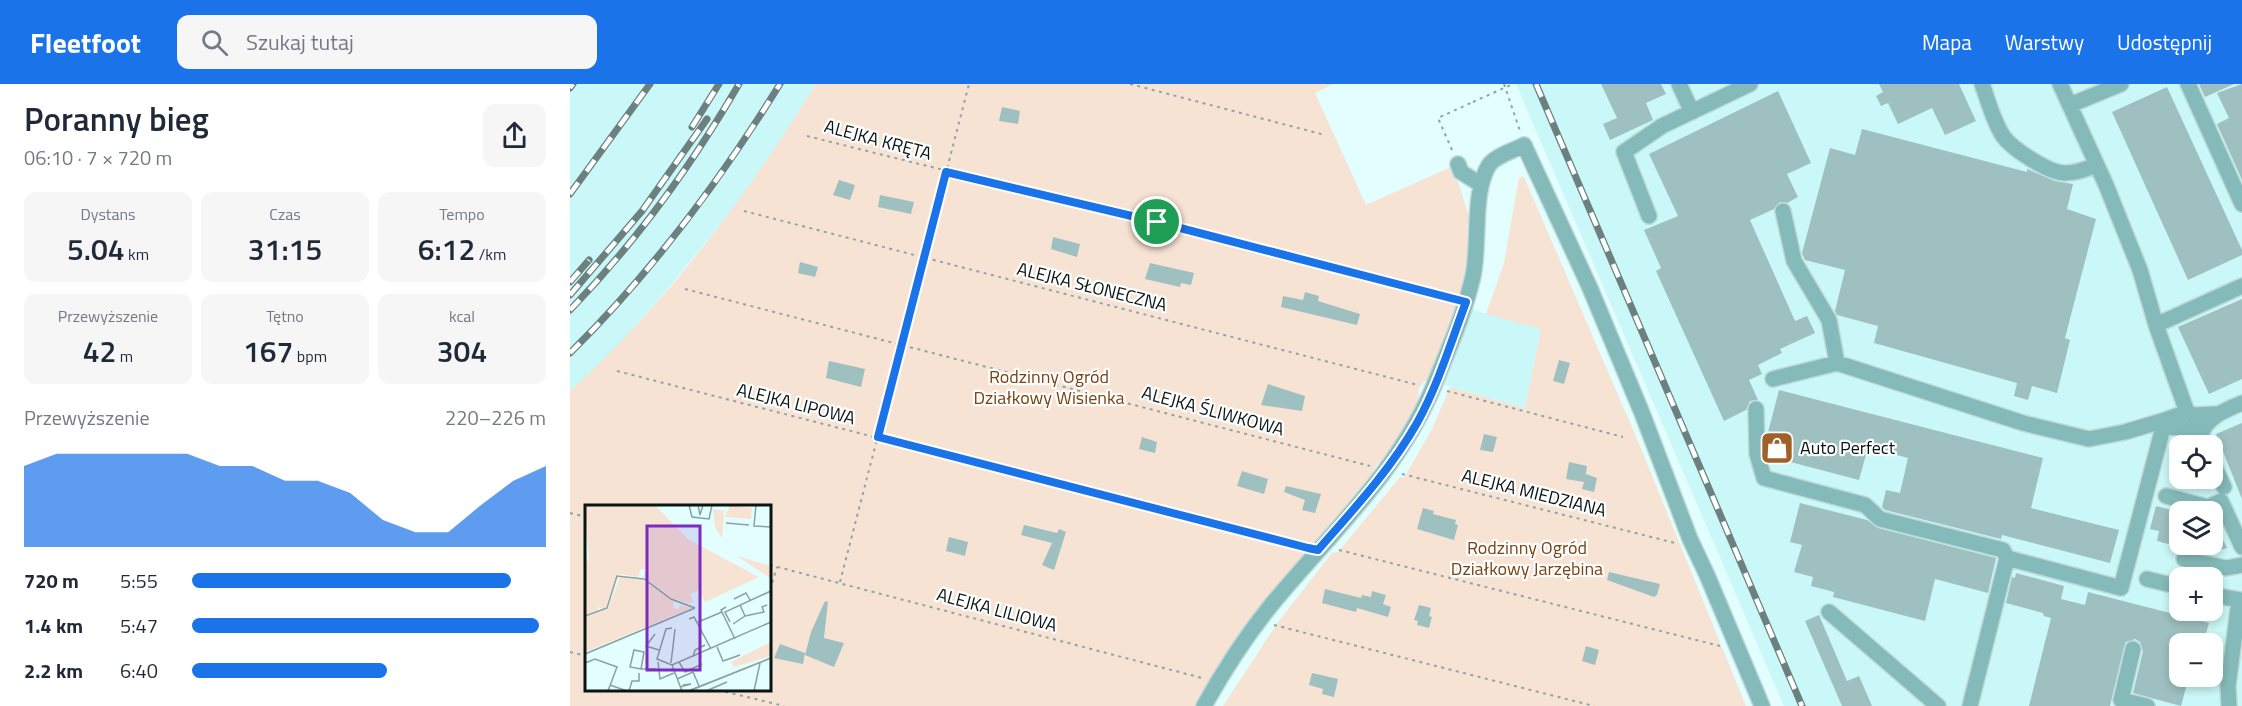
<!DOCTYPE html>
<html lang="pl">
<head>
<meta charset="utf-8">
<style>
  body { margin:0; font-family:"Titillium Web",sans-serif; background:#f6f6f7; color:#1f2937; height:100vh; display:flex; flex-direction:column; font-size:22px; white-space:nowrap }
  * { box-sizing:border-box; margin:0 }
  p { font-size:20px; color:#747a83 }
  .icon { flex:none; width:33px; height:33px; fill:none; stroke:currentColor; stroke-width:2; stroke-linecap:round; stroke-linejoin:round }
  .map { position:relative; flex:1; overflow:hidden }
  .sheet { display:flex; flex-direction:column; background:#fff; width:570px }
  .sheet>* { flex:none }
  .controls { position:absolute; left:1599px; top:351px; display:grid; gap:12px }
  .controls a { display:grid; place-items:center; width:54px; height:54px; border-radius:12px; background:#fff; box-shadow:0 3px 9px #0003; font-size:30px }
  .pin { position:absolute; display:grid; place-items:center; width:51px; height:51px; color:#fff; margin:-26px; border:3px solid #fff; border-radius:50%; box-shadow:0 2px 6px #0007 }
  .round { display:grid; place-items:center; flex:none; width:63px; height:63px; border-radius:12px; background:#f6f6f7 }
  .overview { display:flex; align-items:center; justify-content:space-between; height:102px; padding:0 24px }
  h1 { font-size:33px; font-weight:600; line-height:45px }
  .metrics { display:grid; grid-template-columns:repeat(3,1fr); gap:9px; height:102px; padding:6px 24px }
  .metrics div { display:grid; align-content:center; border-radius:12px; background:#f6f6f7; text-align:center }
  .metrics b { font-size:30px; font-weight:600 }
  .metrics small { font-size:16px; font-weight:400 }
  .metrics p { font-size:16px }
  .chart { height:168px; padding:12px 24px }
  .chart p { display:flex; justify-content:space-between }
  .chart svg { width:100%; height:108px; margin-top:6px; fill:#1a73e8; opacity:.7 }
  ul { padding:0 24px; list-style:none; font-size:20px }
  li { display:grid; grid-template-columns:96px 72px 1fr; align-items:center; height:45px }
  li i { height:15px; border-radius:8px; background:#1a73e8 }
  header { display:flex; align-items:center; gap:36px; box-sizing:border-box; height:84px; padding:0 30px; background:#1a73e8; color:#fff }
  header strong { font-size:28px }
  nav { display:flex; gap:33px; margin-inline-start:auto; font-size:21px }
  .search { width:420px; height:54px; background:#f6f6f7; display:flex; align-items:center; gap:15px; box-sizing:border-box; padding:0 21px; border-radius:12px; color:#747a83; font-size:22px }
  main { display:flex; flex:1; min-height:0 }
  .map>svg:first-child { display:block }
  .built { fill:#caf7f7; fill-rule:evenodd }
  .green { fill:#f7e3d3; fill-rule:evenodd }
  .building { fill:#9fc0c0 }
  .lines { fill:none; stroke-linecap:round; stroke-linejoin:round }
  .minor-casing { stroke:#bfd9d9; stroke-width:18 }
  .path { stroke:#8ea5a5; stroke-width:2; stroke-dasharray:3 4.5; stroke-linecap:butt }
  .minor { stroke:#84bab9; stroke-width:15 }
  .rail-casing { stroke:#6c8080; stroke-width:7 }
  .rail { stroke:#fff; stroke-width:4.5; stroke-dasharray:14; stroke-linecap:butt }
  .path-bridge { stroke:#8ea5a5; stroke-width:2; stroke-dasharray:3 4.5; stroke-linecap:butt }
  .route-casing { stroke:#fff; stroke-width:12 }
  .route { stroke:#1a73e8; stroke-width:8 }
  .labels { text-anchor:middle; stroke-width:4.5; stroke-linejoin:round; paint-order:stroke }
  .street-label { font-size:18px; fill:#081515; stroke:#fff }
  .park-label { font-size:18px; fill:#784413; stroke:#fff }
  .poi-label { font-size:18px; fill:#081515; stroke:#fff; text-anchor:start }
  .inset-road { fill:none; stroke:#8ba1a1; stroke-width:1.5 }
  .view { fill:#7b2cbf; fill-opacity:0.15; stroke:#7b2cbf; stroke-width:3 }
  .inset-edge { fill:none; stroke:#081515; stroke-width:3 }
</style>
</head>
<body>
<header>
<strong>Fleetfoot</strong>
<div class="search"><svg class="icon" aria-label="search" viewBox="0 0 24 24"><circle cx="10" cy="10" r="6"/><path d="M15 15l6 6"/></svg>Szukaj tutaj</div>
<nav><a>Mapa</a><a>Warstwy</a><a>Udostępnij</a></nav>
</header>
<main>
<section class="sheet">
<div class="overview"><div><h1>Poranny bieg</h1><p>06:10 · 7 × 720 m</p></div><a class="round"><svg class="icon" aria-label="share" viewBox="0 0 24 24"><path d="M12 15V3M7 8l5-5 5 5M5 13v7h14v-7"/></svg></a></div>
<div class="metrics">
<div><p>Dystans</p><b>5.04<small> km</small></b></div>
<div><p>Czas</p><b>31:15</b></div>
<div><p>Tempo</p><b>6:12<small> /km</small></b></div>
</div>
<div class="metrics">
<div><p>Przewyższenie</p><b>42<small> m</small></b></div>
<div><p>Tętno</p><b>167<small> bpm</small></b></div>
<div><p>kcal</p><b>304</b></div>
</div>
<div class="chart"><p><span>Przewyższenie</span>220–226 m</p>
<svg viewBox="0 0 160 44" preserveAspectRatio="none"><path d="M0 44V11L10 6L20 6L30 6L40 6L50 6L60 11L70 11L80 17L90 17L100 22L110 33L120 38L130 38L140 27L150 17L160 11V44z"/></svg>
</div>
<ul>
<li><b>720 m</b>5:55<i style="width:90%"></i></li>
<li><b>1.4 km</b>5:47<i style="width:98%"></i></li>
<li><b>2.2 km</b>6:40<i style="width:55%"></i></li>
</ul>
</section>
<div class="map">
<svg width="1672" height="622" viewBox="0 0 1672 622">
  <rect width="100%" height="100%" fill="#e2fefe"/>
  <path class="built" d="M0 0H246L220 42 163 125 95 208 41 270 0 307Z
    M946 0H1672V622H1214ZM1610 362H1642V394H1610ZM1610 428H1642V460H1610ZM1610 494H1642V526H1610ZM1610 560H1642V592H1610Z
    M900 225 971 245 955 324 871 300Z"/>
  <path class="green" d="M246 0H763L745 9 796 121 883 82 901 139 897 140C902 194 877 246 858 296L854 297 848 306C854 324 823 362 813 377L807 380 801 391 744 460H741L639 596 627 622H0V307C97 219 177 111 246 0ZM16 422H200V606H16Z
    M949 93H954L1067 355 1176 622H653L708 538 762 469 768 468 830 393 834 394 862 345 880 303 955 324 971 245 916 230 934 179Z"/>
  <path class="building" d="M1031 0H1091L1096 10 1076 19 1083 36 1040 56 1033 40 1047 34Z
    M1309 0H1389L1406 37 1375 51 1362 24 1328 40 1318 19 1311 22 1306 12 1313 8Z
    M1629 0H1664L1635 13Z
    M1672 0V96L1647 40 1659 34 1647 9Z
    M1597 3 1672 166V171L1618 196 1542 28Z
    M1208 7 1241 79 1217 90 1228 113 1217 119 1210 118 1204 125 1180 136 1225 237 1237 232 1245 249 1210 265 1212 269 1188 281 1192 290 1179 296 1188 316 1180 317 1176 326 1154 337 1086 187 1091 184 1074 146 1108 132 1079 70Z
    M432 23 450 27 448 40 429 37Z
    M1292 45 1457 88V85L1485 97 1503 100 1497 125 1526 135 1495 254 1500 256 1487 309 1462 302 1458 316 1444 312 1447 299 1304 259 1308 242 1267 231 1265 227 1275 186 1235 176 1232 169 1260 64 1285 71Z
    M269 96 285 101 280 116 263 111Z
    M310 111 344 118 341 130 308 123Z
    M483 153 510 160 507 173 481 165Z
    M230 178 248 183 245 193 228 189Z
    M580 179 624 189 621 201 611 199 610 203 575 195Z
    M735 208 749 212 748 217 790 230 787 241 711 223 713 212 733 216Z
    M1672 215V295L1639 310 1608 243Z
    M989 276 1000 279 994 300 983 297Z
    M259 277 295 285 291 303 256 294Z
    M698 300 735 312 732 327 691 321Z
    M1209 306 1473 374 1461 424 1549 446 1540 479 1432 451 1431 455 1315 426 1312 423 1316 406 1330 409 1338 374 1298 363 1289 396 1198 372 1196 356Z
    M1672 339V415L1646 350Z
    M914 350 927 353 923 368 910 366Z
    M572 353 587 358 585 369 569 365Z
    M999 378 1017 382 1015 396 1016 390 1027 394 1024 408 1012 405 1014 398 996 395Z
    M672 387 698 395 694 410 667 402Z
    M716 402 751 410 745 429 732 426 735 416 714 408Z
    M1230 419 1297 436 1308 444 1426 474 1418 509 1365 495 1355 537 1263 513 1264 508 1241 502 1243 493 1224 488 1232 461 1220 458Z
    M1586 422 1610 428V463L1587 457 1589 447 1580 445Z
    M853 424 864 427 863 430 886 436 885 440 888 441 884 456 847 445Z
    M1642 434 1657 464 1642 468Z
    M454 441 487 449 489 445 496 448 484 486 472 481 482 459 451 451Z
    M379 453 398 458 395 472 376 467Z
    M1039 488 1090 500 1087 511 1084 513 1037 496Z
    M1446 489 1494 502 1491 515 1515 521 1518 508 1639 539 1633 560H1610V592H1619L1611 622 1563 609 1573 567 1570 558 1565 555 1556 558 1554 563 1540 622H1459L1481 534 1474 532 1473 529 1436 519 1442 493 1445 494Z
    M755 505 791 514 792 511 801 513 802 507 816 511 813 520 821 523 818 533 787 524 786 528 752 519Z
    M255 517 258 518 254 554 274 559 264 583 235 571 241 548Z
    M849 521 861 524 859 532 862 533 859 544 847 541 848 537 844 536Z
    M1249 531 1277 597 1289 592 1302 622H1272L1235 537Z
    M210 560 235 569 233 580 204 574Z
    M1016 562 1029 566 1025 581 1012 577Z
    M742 589 768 595 764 613 752 610 753 605 739 601Z"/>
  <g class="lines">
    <defs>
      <path id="minor" d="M1109 0 1122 28
        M1412 0C1418 16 1423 37 1433 52 1442 65 1479 89 1495 89 1507 89 1516 85 1526 81
        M1490 0 1536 101 1570 186 1586 241 1617 328 1623 331 1646 330
        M1618 0 1672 120
        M1500 21 1551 0
        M888 80 891 88 910 100
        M1213 127 1224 177 1259 236 1267 279
        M1079 132 1054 68 1092 42 1180 0
        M1586 241 1672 202
        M1203 295 1267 279 1453 339 1519 355 1555 348 1595 336
        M1186 325 1187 370 1194 394 1295 421 1310 435 1433 466 1437 474 1400 622
        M1592 343 1633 345
        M1636 362 1631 350C1638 332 1656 326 1672 319
        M1642 377 1654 403
        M1596 412 1638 423 1651 417 1672 463
        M1437 474 1551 504 1595 336 1617 328
        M1614 475 1656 484 1672 481
        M1577 495 1610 503
        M1642 511 1672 516
        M1259 528 1368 622
        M1563 565 1551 616 1577 622
        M634 622C654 586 676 552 702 520 760 450 831 385 865 299 879 264 895 228 903 192 910 159 902 108 919 81 925 72 945 66 954 61L1020 204 1072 329 1120 455 1137 491 1192 622
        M1659 622 1658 602 1669 517"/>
    </defs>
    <use href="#minor" class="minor-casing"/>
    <path class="path" d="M560 0 755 51
      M934 0 950 47
      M237 52C452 106 667 157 882 214
      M882 66 868 34 903 18
      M174 127 848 301
      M115 205 800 382
      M47 287 733 463
      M877 307 1053 353
      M832 390 1105 459
      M0 429 16 433
      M769 466 1150 562
      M200 481 632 594
      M270 498 399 0
      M200 506 207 483
      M704 541 1024 622
      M0 568 16 572
      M148 606 214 622"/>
    <use href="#minor" class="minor"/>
    <defs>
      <path id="rail" d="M966 0 1232 622
        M0 4 3 0
        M122 43 149 0
        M0 110 80 0
        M0 198 19 176
        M0 211 72 127 137 35
        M0 226C66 158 122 81 169 0
        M0 269C81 189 150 97 210 0"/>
    </defs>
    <use href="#rail" class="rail-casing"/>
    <use href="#rail" class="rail"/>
    <path class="path-bridge" d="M903 18 943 0"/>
  </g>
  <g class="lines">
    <defs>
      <path id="route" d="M376 88 587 138 896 218C881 258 868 301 847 339 821 385 783 426 748 466L738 464 308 353Z"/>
    </defs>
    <use href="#route" class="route-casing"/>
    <use href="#route" class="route"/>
  </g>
  <defs>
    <symbol id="shop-square" viewBox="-11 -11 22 22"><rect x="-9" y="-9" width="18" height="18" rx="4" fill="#9f6128" stroke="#fff"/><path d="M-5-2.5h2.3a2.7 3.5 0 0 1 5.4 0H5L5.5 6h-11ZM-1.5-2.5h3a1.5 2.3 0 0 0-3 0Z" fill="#fff"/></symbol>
  </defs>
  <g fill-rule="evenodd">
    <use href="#shop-square" x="1188" y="345" width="38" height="38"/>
  </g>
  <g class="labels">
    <g class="street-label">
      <text transform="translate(308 56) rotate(15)" y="6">ALEJKA KRĘTA</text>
      <text transform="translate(522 203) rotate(14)" y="6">ALEJKA SŁONECZNA</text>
      <text transform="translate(226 320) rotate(14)" y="6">ALEJKA LIPOWA</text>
      <text transform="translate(643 327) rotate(15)" y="6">ALEJKA ŚLIWKOWA</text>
      <text transform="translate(964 409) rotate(14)" y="6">ALEJKA MIEDZIANA</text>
      <text transform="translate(427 526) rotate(15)" y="6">ALEJKA LILIOWA</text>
    </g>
    <g class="park-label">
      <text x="479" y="299">Rodzinny Ogród<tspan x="479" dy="21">Działkowy Wisienka</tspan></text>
      <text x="957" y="470">Rodzinny Ogród<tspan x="957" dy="21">Działkowy Jarzębina</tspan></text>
    </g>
    <g class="poi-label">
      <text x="1230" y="370">Auto Perfect</text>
    </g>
  </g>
  <g transform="translate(15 421)">
    <rect width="186" height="186" fill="#e2fefe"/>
    <path d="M0 0H70L104 35 174 72 120 97 114 85 105 89 108 97 103 98 86 93 58 73 60 65 56 64 53 72 33 69 21 102 16 105 14 101 13 105 0 110V49L4 58ZM145 0 167 3 166 14 140 12ZM128 4 139 6 137 33 130 23ZM152 51 186 61V72L185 73ZM35 72 56 74 89 97 88 103 94 104 95 100 107 103 0 147V112L23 103ZM186 137V151L149 162 146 157Z" fill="#f7e3d3"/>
    <path class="inset-road" d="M104 0 107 12 124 14 127 0M113 0 115 10 118 0M171 0 169 21 186 22M141 18 164 20M149 94 161 88 165 95M141 102 136 105 150 134M0 111 22 103 32 71 59 74 86 94 110 103M160 111 179 107 177 102 182 100M104 114 109 112 126 144M113 117 137 107M145 117 140 107 186 86M148 119 160 111 155 100M70 129 61 141 74 145M132 142 138 156 155 150M0 149 110 103M108 152 110 145 120 140M73 157 75 174 89 168M94 157 100 167 117 159M0 158 10 154 32 162 23 186M86 158 90 124M87 160 72 154 81 124 87 123M56 164 45 162 49 145 59 147 56 164H71M92 174 108 167 114 181M25 180 42 186M95 182 106 179 98 180M44 186 47 176H54V168M97 186 87 160 186 117M103 186 186 153M104 186 186 153M121 186 142 177M169 186 175 158"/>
    <path class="view" d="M62 21H115V165H62Z"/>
    <rect width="186" height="186" class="inset-edge"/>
  </g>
</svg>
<div class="controls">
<a><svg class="icon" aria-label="locate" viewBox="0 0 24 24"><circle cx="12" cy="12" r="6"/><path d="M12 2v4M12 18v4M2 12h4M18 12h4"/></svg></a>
<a><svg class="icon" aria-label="layers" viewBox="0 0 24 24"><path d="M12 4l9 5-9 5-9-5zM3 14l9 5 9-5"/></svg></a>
<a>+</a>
<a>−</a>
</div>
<div class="pin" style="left:587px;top:138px;background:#1e9e55"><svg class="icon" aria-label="arrive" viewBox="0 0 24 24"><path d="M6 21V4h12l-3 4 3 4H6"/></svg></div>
</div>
</main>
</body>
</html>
